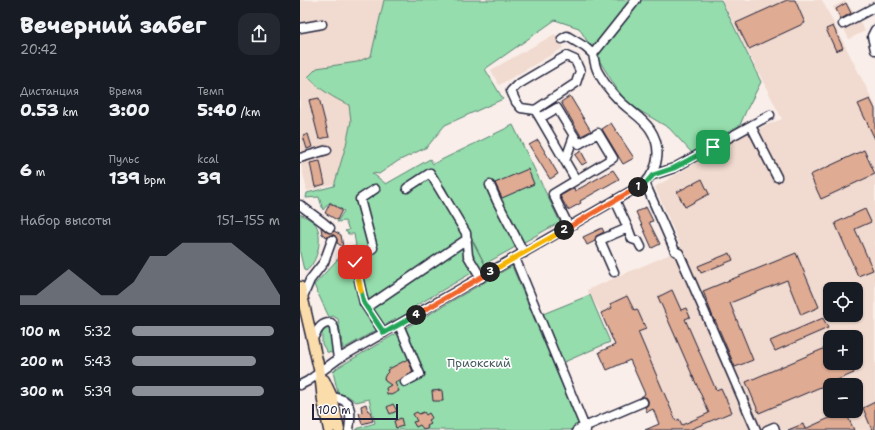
<!DOCTYPE html>
<html lang="ru">
<head>
<meta charset="utf-8">
<style>
  body { margin:0; font-family:"Shantell Sans",sans-serif; background:#242831; color:#f1f3f6; height:100vh; display:flex; flex-direction:column; font-size:15px; white-space:nowrap }
  * { box-sizing:border-box; margin:0 }
  p { font-size:13px; color:#9ea1a6 }
  .icon { flex:none; width:22px; height:22px; fill:none; stroke:currentColor; stroke-width:2; stroke-linecap:round; stroke-linejoin:round }
  .map { position:relative; flex:1; overflow:hidden }
  .details { display:flex; flex-direction:column; background:#171b24; width:300px }
  .details>* { flex:none }
  .fabs { position:absolute; left:523px; top:282px; display:grid; gap:8px }
  .fabs a { display:grid; place-items:center; width:40px; height:40px; border-radius:8px; background:#171b24; box-shadow:0 1px 3px #0004; font-size:20px }
  .scale { position:absolute; left:12px; bottom:10px; width:86px; box-sizing:border-box; padding-left:4px; border:2px solid #22223b; border-top:0; font-size:11px; line-height:14px; white-space:nowrap; color:#22223b; -webkit-text-stroke:3px #fff; paint-order:stroke }
  .pin { position:absolute; display:grid; place-items:center; width:34px; height:34px; color:#fff; margin:-17px; border-radius:8px; box-shadow:0 2px 6px #0006 }
  .km { position:absolute; width:20px; height:20px; margin:-10px; border-radius:50%; background:#222; color:#fff; font-size:11px; line-height:20px; text-align:center }
  .round { display:grid; place-items:center; flex:none; width:42px; height:42px; border-radius:12px; background:#242831 }
  .summary { display:flex; align-items:center; justify-content:space-between; height:68px; padding:0 20px }
  h1 { font-size:22px; font-weight:800; line-height:30px }
  .metrics { display:grid; grid-template-columns:repeat(3,1fr); gap:6px; height:68px; padding:4px 20px }
  .metrics div { display:grid; align-content:center }
  .metrics b { font-size:17px; font-weight:800 }
  .metrics small { font-size:11px; font-weight:400 }
  .metrics p { font-size:11px }
  .chart { height:112px; padding:8px 20px }
  .chart p { display:flex; justify-content:space-between }
  .chart svg { width:100%; height:72px; margin-top:4px; fill:#8c9099; opacity:.7 }
  ul { padding:0 20px; list-style:none; font-size:13px }
  li { display:grid; grid-template-columns:64px 48px 1fr; align-items:center; height:30px }
  li i { height:10px; border-radius:5px; background:#8c9099 }
  main { display:flex; flex:1; min-height:0 }
  .map>svg:first-child { display:block }
  .built { fill:#f1dacf; fill-rule:evenodd }
  .green { fill:#95ddac; stroke:#5c8074 }
  .building { fill:#dfab93; stroke:#22223b }
  .lines { fill:none; stroke-linecap:round; stroke-linejoin:round }
  .minor-casing { stroke:#22223b; stroke-width:11 }
  .major-casing { stroke:#22223b; stroke-width:13 }
  .minor { stroke:#fff; stroke-width:8 }
  .major { stroke:#fbddab; stroke-width:10 }
  .split-1-casing { stroke:#fff; stroke-width:8 }
  .split-2-casing { stroke:#fff; stroke-width:8 }
  .split-3-casing { stroke:#fff; stroke-width:8 }
  .split-4-casing { stroke:#fff; stroke-width:8 }
  .split-5-casing { stroke:#fff; stroke-width:8 }
  .split-6-casing { stroke:#fff; stroke-width:8 }
  .split-1 { stroke:#22a559; stroke-width:5 }
  .split-2 { stroke:#f0652b; stroke-width:5 }
  .split-3 { stroke:#f5b400; stroke-width:5 }
  .split-4 { stroke:#f0652b; stroke-width:5 }
  .split-5 { stroke:#22a559; stroke-width:5 }
  .split-6 { stroke:#f5b400; stroke-width:5 }
  .labels { text-anchor:middle; stroke-width:3.5; stroke-linejoin:round; paint-order:stroke }
  .park-label { font-size:12px; fill:#445a5d; stroke:#fff }
</style>
</head>
<body>
<main>
<section class="details">
<div class="summary"><div><h1>Вечерний забег</h1><p>20:42</p></div><a class="round"><svg class="icon" aria-label="share" viewBox="0 0 24 24"><path d="M12 15V3M7 8l5-5 5 5M5 13v7h14v-7"/></svg></a></div>
<div class="metrics">
<div><p>Дистанция</p><b>0.53<small> km</small></b></div>
<div><p>Время</p><b>3:00</b></div>
<div><p>Темп</p><b>5:40<small> /km</small></b></div>
</div>
<div class="metrics">
<div><b>6<small> m</small></b></div>
<div><p>Пульс</p><b>139<small> bpm</small></b></div>
<div><p>kcal</p><b>39</b></div>
</div>
<div class="chart"><p><span>Набор высоты</span>151–155 m</p>
<svg viewBox="0 0 160 44" preserveAspectRatio="none"><path d="M0 44V38L10 38L20 30L30 22L40 30L50 38L60 38L70 30L80 14L90 14L100 6L110 6L120 6L130 6L140 14L150 22L160 38V44z"/></svg>
</div>
<ul>
<li><b>100 m</b>5:32<i style="width:96%"></i></li>
<li><b>200 m</b>5:43<i style="width:84%"></i></li>
<li><b>300 m</b>5:39<i style="width:89%"></i></li>
</ul>
</section>
<div class="map">
<svg width="575" height="430" viewBox="0 0 575 430">
  <rect width="100%" height="100%" fill="#f9eee9"/>
  <filter id="ink" filterUnits="userSpaceOnUse"><feTurbulence type="fractalNoise" baseFrequency=".025" numOctaves="2"/><feDisplacementMap in="SourceGraphic" scale="8" xChannelSelector="R" yChannelSelector="G"/><feConvolveMatrix kernelMatrix="1 2 1 2 8 2 1 2 1" color-interpolation-filters="sRGB"/></filter>
  <g filter="url(#ink)">
    <path class="built" d="M0 0H87L37 183 7 191 0 159Z
      M422 0H522L575 105V430H345L359 424 353 409 347 412 341 396 345 394 331 360 307 370 299 352 315 345 301 313 287 290 382 249 355 187 447 133 482 119ZM530 289H556V315H530ZM530 337H556V363H530ZM530 385H556V411H530Z
      M545 1 555 14 565 31 549 39 533 7Z
      M255 34 263 48 199 85 191 70Z"/>
    <path class="green" d="M84 0H421L461 82 446 111 440 125 393 154 369 128 325 102 279 28 255 20 185 69 203 99 145 125 127 147 98 161 79 174 72 173 86 184 130 159 133 164 213 125 260 222 185 264 144 186 185 265 107 311 108 313 97 320 95 318 94 320 43 349 38 319 33 316 29 317 14 285 47 249V248L56 246 54 234H48L47 232H46L45 231 49 230 45 221 37 222 44 211 30 202 23 210 19 197 6 198 7 193 34 186 46 145 51 121 49 105C33 98 21 90 8 77L17 68 57 62 71 56Z
      M0 214C5 217 13 220 16 225 23 237 18 262 6 271L4 270 0 253Z
      M212 266 281 430H56L59 428 75 423 69 399 56 402 48 396 38 393 33 372 37 368Z
      M290 295 310 342 262 363 243 314Z
      M26 324 31 328 34 352 32 353 27 352 22 344V329Z"/>
    <path class="building" d="M487 0H495L505 23 449 49 436 23Z
      M546 3 551 13 541 19 536 9Z
      M533 26 543 48 536 51 526 29Z
      M270 96 291 131 281 136 261 102Z
      M19 98 29 137 19 139 9 100Z
      M570 99 575 109V139L558 104Z
      M311 123 334 158 323 164 302 129Z
      M8 134 12 147 7 149 3 136Z
      M238 140 258 174 250 179 229 145Z
      M564 150 575 174 521 199 510 175Z
      M281 151 287 162 282 165 275 155Z
      M20 161 25 184 15 187 10 163Z
      M228 169 234 184 202 198 195 183Z
      M313 170 319 179 280 201 281 203 268 210 260 196 274 188 275 191Z
      M402 179 409 194 385 207 377 192Z
      M30 203 42 210 37 220 25 213Z
      M346 207 353 221 349 222 360 244 352 248 336 212Z
      M565 209 571 222 555 229 573 270 558 276 535 223Z
      M21 227 29 233 34 231 41 235 43 247 37 243V239L34 235H31L27 237 22 234Z
      M302 228 304 232 296 236 295 241 287 245 283 237Z
      M430 253 433 260 401 273 398 266Z
      M496 253 519 307 501 315 487 280 430 303 453 360 435 367 415 320 414 321 413 317 403 291Z
      M372 290 381 310 386 308 390 317 385 319 416 390 421 388 432 412 389 430H345L359 424 353 409 347 412 345 407 348 405V400L346 397H341L345 394 330 360 307 370 299 352 315 345 301 313 312 308 310 304 327 296 334 310 337 309 346 329 338 332 376 421 379 419 382 425 409 413 358 297Z
      M523 318 528 328 475 351 470 341Z
      M530 346V363H550L554 373 459 413 446 382Z
      M108 359 113 372 95 383 99 391 91 395 87 394 86 388 91 385 85 381 84 378 86 374 88 372 87 370Z
      M142 390 143 401H133L132 391Z
      M575 402V430H572L563 408Z
      M66 404 68 411H70L73 421 62 424 59 413 62 412 61 406Z
      M93 404 97 411 90 414 87 407Z
      M545 411 554 430H488L503 424 505 429Z
      M117 412 119 414 124 412 126 415 129 413 132 418 128 420 131 424 127 426 128 428 124 430 120 425 116 427 113 422 117 421 113 414Z
      M101 418 103 426 96 428 94 421Z"/>
    <g class="lines">
      <defs>
        <path id="minor" d="M543 24 575 7
          M0 28 22 24
          M575 30 572 36 575 50
          M262 39 267 36 285 47 293 54
          M293 54 336 0
          M235 110 221 108 216 102 211 91 217 85 266 56 275 60 280 71 276 83 235 110 240 118
          M451 126 477 177
          M0 158 27 150
          M265 161 274 136
          M353 175 374 168 470 115
          M345 183 375 251 379 253 456 430
          M190 185 197 201 224 253
          M107 188 130 173 166 233 168 256 181 278
          M75 189 60 199 73 248 55 262 64 303 84 333
          M0 205 24 223 30 228
          M269 227 253 194 313 158 298 133 279 144 257 108 240 118 276 180
          M328 228 332 239 338 241 341 247
          M215 258 286 430
          M314 272 300 240 328 228 315 200
          M2 299 10 280 24 262 32 240
          M67 307 167 239
          M99 325 120 374 105 382
          M12 340C17 332 20 322 31 323L34 328 38 359
          M0 385 8 381 38 359 345 183C359 168 362 147 350 129 342 117 328 110 318 99 311 92 303 81 298 72 295 67 294 59 293 54
          M28 399C32 397 36 397 40 399 54 402 50 420 49 430
          M277 430 343 402
          M467 430 474 427 475 430"/>
        <path id="major" d="M0 287 20 373 23 401 29 430
          M24 380 32 397 39 430"/>
      </defs>
      <use href="#minor" class="minor-casing"/>
      <use href="#major" class="major-casing"/>
      <use href="#minor" class="minor"/>
      <use href="#major" class="major"/>
    </g>
  </g>
  <g class="lines" filter="url(#ink)">
    <defs>
      <path id="split-1" d="M338 187 346 183 353 175 374 168 413 147"/>
      <path id="split-2" d="M264 230 338 187"/>
      <path id="split-3" d="M190 272 264 230"/>
      <path id="split-4" d="M116 315 190 272"/>
      <path id="split-5" d="M61 291 64 303 84 333 116 315"/>
      <path id="split-6" d="M55 262 61 291"/>
    </defs>
    <use href="#split-1" class="split-1-casing"/>
    <use href="#split-2" class="split-2-casing"/>
    <use href="#split-3" class="split-3-casing"/>
    <use href="#split-4" class="split-4-casing"/>
    <use href="#split-5" class="split-5-casing"/>
    <use href="#split-6" class="split-6-casing"/>
    <use href="#split-1" class="split-1"/>
    <use href="#split-2" class="split-2"/>
    <use href="#split-3" class="split-3"/>
    <use href="#split-4" class="split-4"/>
    <use href="#split-5" class="split-5"/>
    <use href="#split-6" class="split-6"/>
  </g>
  <g class="labels">
    <g class="park-label">
      <text x="179" y="367">Приокский</text>
    </g>
  </g>
</svg>
<div class="fabs">
<a><svg class="icon" aria-label="locate" viewBox="0 0 24 24"><circle cx="12" cy="12" r="6"/><path d="M12 2v4M12 18v4M2 12h4M18 12h4"/></svg></a>
<a>+</a>
<a>−</a>
</div>
<div class="scale">100 m</div>
<div class="pin" style="left:413px;top:147px;background:#1e9e55"><svg class="icon" aria-label="arrive" viewBox="0 0 24 24"><path d="M6 21V4h12l-3 4 3 4H6"/></svg></div>
<div class="pin" style="left:55px;top:262px;background:#d93025"><svg class="icon" aria-label="check" viewBox="0 0 24 24"><path d="M5 12l5 5 9-10"/></svg></div>
<b class="km" style="left:338px;top:187px">1</b>
<b class="km" style="left:264px;top:230px">2</b>
<b class="km" style="left:190px;top:272px">3</b>
<b class="km" style="left:116px;top:315px">4</b>
</div>
</main>
</body>
</html>
